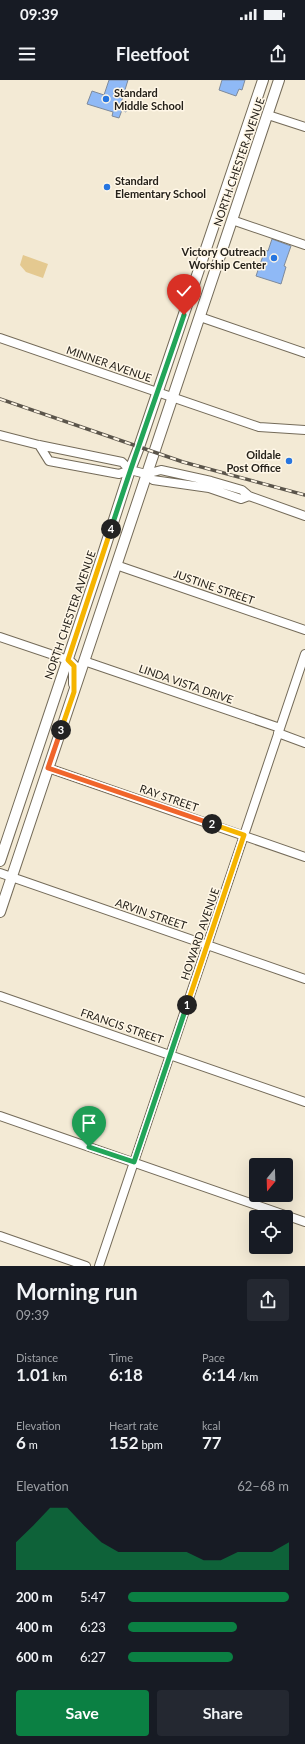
<!DOCTYPE html>
<html lang="en">
<head>
<meta charset="utf-8">
<style>
  body { margin:0; font-family:Lato,sans-serif; background:#242831; color:#f1f3f6; height:100vh; display:flex; flex-direction:column; font-size:15px; white-space:nowrap }
  * { box-sizing:border-box; margin:0 }
  p { font-size:13px; color:#9ea1a6 }
  .icon { flex:none; width:22px; height:22px; fill:none; stroke:currentColor; stroke-width:2; stroke-linecap:round; stroke-linejoin:round }
  .map { position:relative; height:1186px; overflow:hidden }
  .side { display:flex; flex-direction:column; background:#171b24; flex:1 }
  .side>* { flex:none }
  .needle { width:26px; rotate:199deg }
  .tools { position:absolute; left:249px; top:1078px; display:grid; gap:8px }
  .tools a { display:grid; place-items:center; width:44px; height:44px; border-radius:4px; background:#171b24; box-shadow:0 4px 16px #0002; font-size:20px }
  .pin { position:absolute; display:grid; place-items:center; width:34px; height:34px; color:#fff; margin:-41px -17px; border-radius:50% 50% 50% 0; rotate:-45deg; box-shadow:0 0 4px #0007 }
  .pin .icon { rotate:45deg }
  .km { position:absolute; width:20px; height:20px; margin:-10px; border-radius:50%; background:#222; color:#fff; font-size:11px; line-height:20px; text-align:center }
  .round { display:grid; place-items:center; flex:none; width:42px; height:42px; border-radius:4px; background:#242831 }
  .head { display:flex; align-items:center; justify-content:space-between; height:68px; padding:0 16px }
  h1 { font-size:22px; font-weight:700; line-height:30px }
  .stats { display:grid; grid-template-columns:repeat(3,1fr); gap:6px; height:68px; padding:4px 16px }
  .stats div { display:grid; align-content:center }
  .stats b { font-size:17px; font-weight:700 }
  .stats small { font-size:11px; font-weight:400 }
  .stats p { font-size:11px }
  .chart { height:112px; padding:8px 16px }
  .chart p { display:flex; justify-content:space-between }
  .chart svg { width:100%; height:72px; margin-top:4px; fill:#0b8043; opacity:.7 }
  .button { display:flex; gap:8px; margin-top:auto; padding:8px 16px }
  .button a { flex:1; height:46px; border-radius:4px; background:#0b8043; color:#fff; font-size:16px; font-weight:700; line-height:46px; text-align:center }
  .button a+a { background:#242831; color:#f1f3f6 }
  ul { padding:0 16px; list-style:none; font-size:13px }
  li { display:grid; grid-template-columns:64px 48px 1fr; align-items:center; height:30px }
  li i { height:10px; border-radius:5px; background:#0b8043 }
  .status { display:flex; justify-content:space-between; align-items:center; height:28px; padding:0 20px; background:#171b24; direction:ltr }
  .status svg { height:11px; fill:currentColor }
  header { display:flex; justify-content:space-between; align-items:center; height:52px; padding:0 16px; background:#171b24; font-size:18px; font-weight:700 }
  .map>svg:first-child { display:block }
  .green { fill:#e4c990 }
  .building { fill:#8fb9f6; stroke:#7e8a9b }
  .lines { fill:none; stroke-linecap:round; stroke-linejoin:round }
  .minor-casing { stroke:#746b59; stroke-width:10 }
  .major-casing { stroke:#746b59; stroke-width:12 }
  .minor { stroke:#fff; stroke-width:8 }
  .major { stroke:#fff; stroke-width:10 }
  .rail-casing { stroke:#5b554b; stroke-width:3.5 }
  .rail { stroke:#fff7e7; stroke-width:2; stroke-dasharray:6; stroke-linecap:butt }
  .split-1-casing { stroke:#fff; stroke-width:8 }
  .split-2-casing { stroke:#fff; stroke-width:8 }
  .split-3-casing { stroke:#fff; stroke-width:8 }
  .split-4-casing { stroke:#fff; stroke-width:8 }
  .split-5-casing { stroke:#fff; stroke-width:8 }
  .split-1 { stroke:#22a559; stroke-width:5 }
  .split-2 { stroke:#f5b400; stroke-width:5 }
  .split-3 { stroke:#f0652b; stroke-width:5 }
  .split-4 { stroke:#f5b400; stroke-width:5 }
  .split-5 { stroke:#22a559; stroke-width:5 }
  .poi-dot { fill:#2675e0; stroke:#fff7e7; stroke-width:1.5 }
  .labels { text-anchor:middle; stroke-width:3; stroke-linejoin:round; paint-order:stroke }
  .poi-label { font-size:11px; font-weight:bold; fill:#25211a; stroke:#fff7e7; text-anchor:start }
  .street-label { font-size:11px; fill:#25211a; stroke:#fff7e7 }
</style>
</head>
<body>
<div class="status"><b>09:39</b><svg viewBox="0 0 49 12"><path d="M0 12V9h3v3zM5 12V6h3v6zM10 12V3h3v9zM15 12V0h3v12zM26 1h20v11H26zM47 4h2v5h-2z"/></svg></div>
<header><svg class="icon" aria-label="menu" viewBox="0 0 24 24"><path d="M4 6h16M4 12h16M4 18h16"/></svg>Fleetfoot<svg class="icon" aria-label="share" viewBox="0 0 24 24"><path d="M12 15V3M7 8l5-5 5 5M5 13v7h14v-7"/></svg></header>
<div class="map">
<svg width="305" height="1186" viewBox="0 0 305 1186">
  <rect width="100%" height="100%" fill="#f3ead5"/>
  <path class="green" d="M23 175 48 184 43 198 26 192 20 185Z"/>
  <path class="building" d="M109 0H128L121 23 128 26 126 32 122 30 119 38 112 36 113 32 87 24 92 11 104 15Z
    M222 0H245L242 10 239 9 236 16 219 10Z
    M272 159 291 166 284 186 286 187 281 204 256 196 265 170 268 171Z"/>
  <g class="lines">
    <defs>
      <path id="minor" d="M268 35 305 47
        M232 140 305 165
        M200 237 305 273
        M0 258 259 347 305 350
        M0 355 39 365 122 382 130 390
        M39 365 49 381 119 394 130 390 146 394 161 390 211 401 242 410 249 416 305 436
        M146 394 153 400 209 408 241 419 249 416
        M116 485 305 550
        M0 557 68 580
        M84 581 280 648
        M278 653 305 663
        M48 688 305 777
        M0 793 305 899
        M0 916 305 1022
        M0 1036 305 1142
        M0 1156 86 1186
        M99 1186 305 574"/>
      <path id="major" d="M68 580 74 586V604
        M0 781 101 480 130 390 139 367 263 0
        M0 832 279 0"/>
    </defs>
    <use href="#minor" class="minor-casing"/>
    <use href="#major" class="major-casing"/>
    <use href="#minor" class="minor"/>
    <use href="#major" class="major"/>
    <defs>
      <path id="rail" d="M0 319 183 382 305 415"/>
    </defs>
    <use href="#rail" class="rail-casing"/>
    <use href="#rail" class="rail"/>
  </g>
  <g class="lines">
    <defs>
      <path id="split-1" d="M89 1067 134 1082 187 925"/>
      <path id="split-2" d="M187 925 244 755 212 744"/>
      <path id="split-3" d="M61 650 48 688 212 744"/>
      <path id="split-4" d="M61 650 74 612V586L68 580 111 449"/>
      <path id="split-5" d="M111 449C134 377 160 306 184 235"/>
    </defs>
    <use href="#split-1" class="split-1-casing"/>
    <use href="#split-2" class="split-2-casing"/>
    <use href="#split-3" class="split-3-casing"/>
    <use href="#split-4" class="split-4-casing"/>
    <use href="#split-5" class="split-5-casing"/>
    <use href="#split-1" class="split-1"/>
    <use href="#split-2" class="split-2"/>
    <use href="#split-3" class="split-3"/>
    <use href="#split-4" class="split-4"/>
    <use href="#split-5" class="split-5"/>
  </g>
  <g class="poi-dot">
    <circle cx="106" cy="19" r="4"/>
    <circle cx="107" cy="107" r="4"/>
    <circle cx="274" cy="178" r="4"/>
    <circle cx="289" cy="381" r="4"/>
  </g>
  <g class="labels">
    <g class="poi-label">
      <text x="114" y="17">Standard<tspan x="114" dy="13">Middle School</tspan></text>
      <text x="115" y="105">Standard<tspan x="115" dy="13">Elementary School</tspan></text>
      <text x="266" y="176" text-anchor="end">Victory Outreach<tspan x="266" dy="13">Worship Center</tspan></text>
      <text x="281" y="379" text-anchor="end">Oildale<tspan x="281" dy="13">Post Office</tspan></text>
    </g>
    <g class="street-label">
      <text transform="translate(239 82) rotate(-71)" y="4">NORTH CHESTER AVENUE</text>
      <text transform="translate(109 284) rotate(19)" y="4">MINNER AVENUE</text>
      <text transform="translate(214 507) rotate(19)" y="4">JUSTINE STREET</text>
      <text transform="translate(70 535) rotate(-71)" y="4">NORTH CHESTER AVENUE</text>
      <text transform="translate(186 604) rotate(19)" y="4">LINDA VISTA DRIVE</text>
      <text transform="translate(169 718) rotate(19)" y="4">RAY STREET</text>
      <text transform="translate(151 834) rotate(19)" y="4">ARVIN STREET</text>
      <text transform="translate(200 854) rotate(-71)" y="4">HOWARD AVENUE</text>
      <text transform="translate(122 946) rotate(19)" y="4">FRANCIS STREET</text>
    </g>
  </g>
</svg>
<div class="tools">
<a><svg class="needle" viewBox="-14 -14 28 28"><path d="M0-13l5 13h-10z" fill="#e53935"/><path d="M0 13l5-13h-10z" fill="#9ea1a6"/></svg></a>
<a><svg class="icon" aria-label="locate" viewBox="0 0 24 24"><circle cx="12" cy="12" r="6"/><path d="M12 2v4M12 18v4M2 12h4M18 12h4"/></svg></a>
</div>
<div class="pin" style="left:89px;top:1067px;background:#1e9e55"><svg class="icon" aria-label="arrive" viewBox="0 0 24 24"><path d="M6 21V4h12l-3 4 3 4H6"/></svg></div>
<div class="pin" style="left:184px;top:235px;background:#d93025"><svg class="icon" aria-label="check" viewBox="0 0 24 24"><path d="M5 12l5 5 9-10"/></svg></div>
<b class="km" style="left:187px;top:925px">1</b>
<b class="km" style="left:212px;top:744px">2</b>
<b class="km" style="left:61px;top:650px">3</b>
<b class="km" style="left:111px;top:449px">4</b>
</div>
<section class="side">
<div class="head"><div><h1>Morning run</h1><p>09:39</p></div><a class="round"><svg class="icon" aria-label="share" viewBox="0 0 24 24"><path d="M12 15V3M7 8l5-5 5 5M5 13v7h14v-7"/></svg></a></div>
<div class="stats">
<div><p>Distance</p><b>1.01<small> km</small></b></div>
<div><p>Time</p><b>6:18</b></div>
<div><p>Pace</p><b>6:14<small> /km</small></b></div>
</div>
<div class="stats">
<div><p>Elevation</p><b>6<small> m</small></b></div>
<div><p>Heart rate</p><b>152<small> bpm</small></b></div>
<div><p>kcal</p><b>77</b></div>
</div>
<div class="chart"><p><span>Elevation</span>62–68 m</p>
<svg viewBox="0 0 160 44" preserveAspectRatio="none"><path d="M0 44V27L10 17L20 6L30 6L40 17L50 27L60 33L70 33L80 33L90 33L100 33L110 38L120 38L130 33L140 33L150 33L160 27V44z"/></svg>
</div>
<ul>
<li><b>200 m</b>5:47<i style="width:100%"></i></li>
<li><b>400 m</b>6:23<i style="width:68%"></i></li>
<li><b>600 m</b>6:27<i style="width:65%"></i></li>
</ul>
<div class="button"><a>Save</a><a>Share</a></div>
</section>
</body>
</html>
